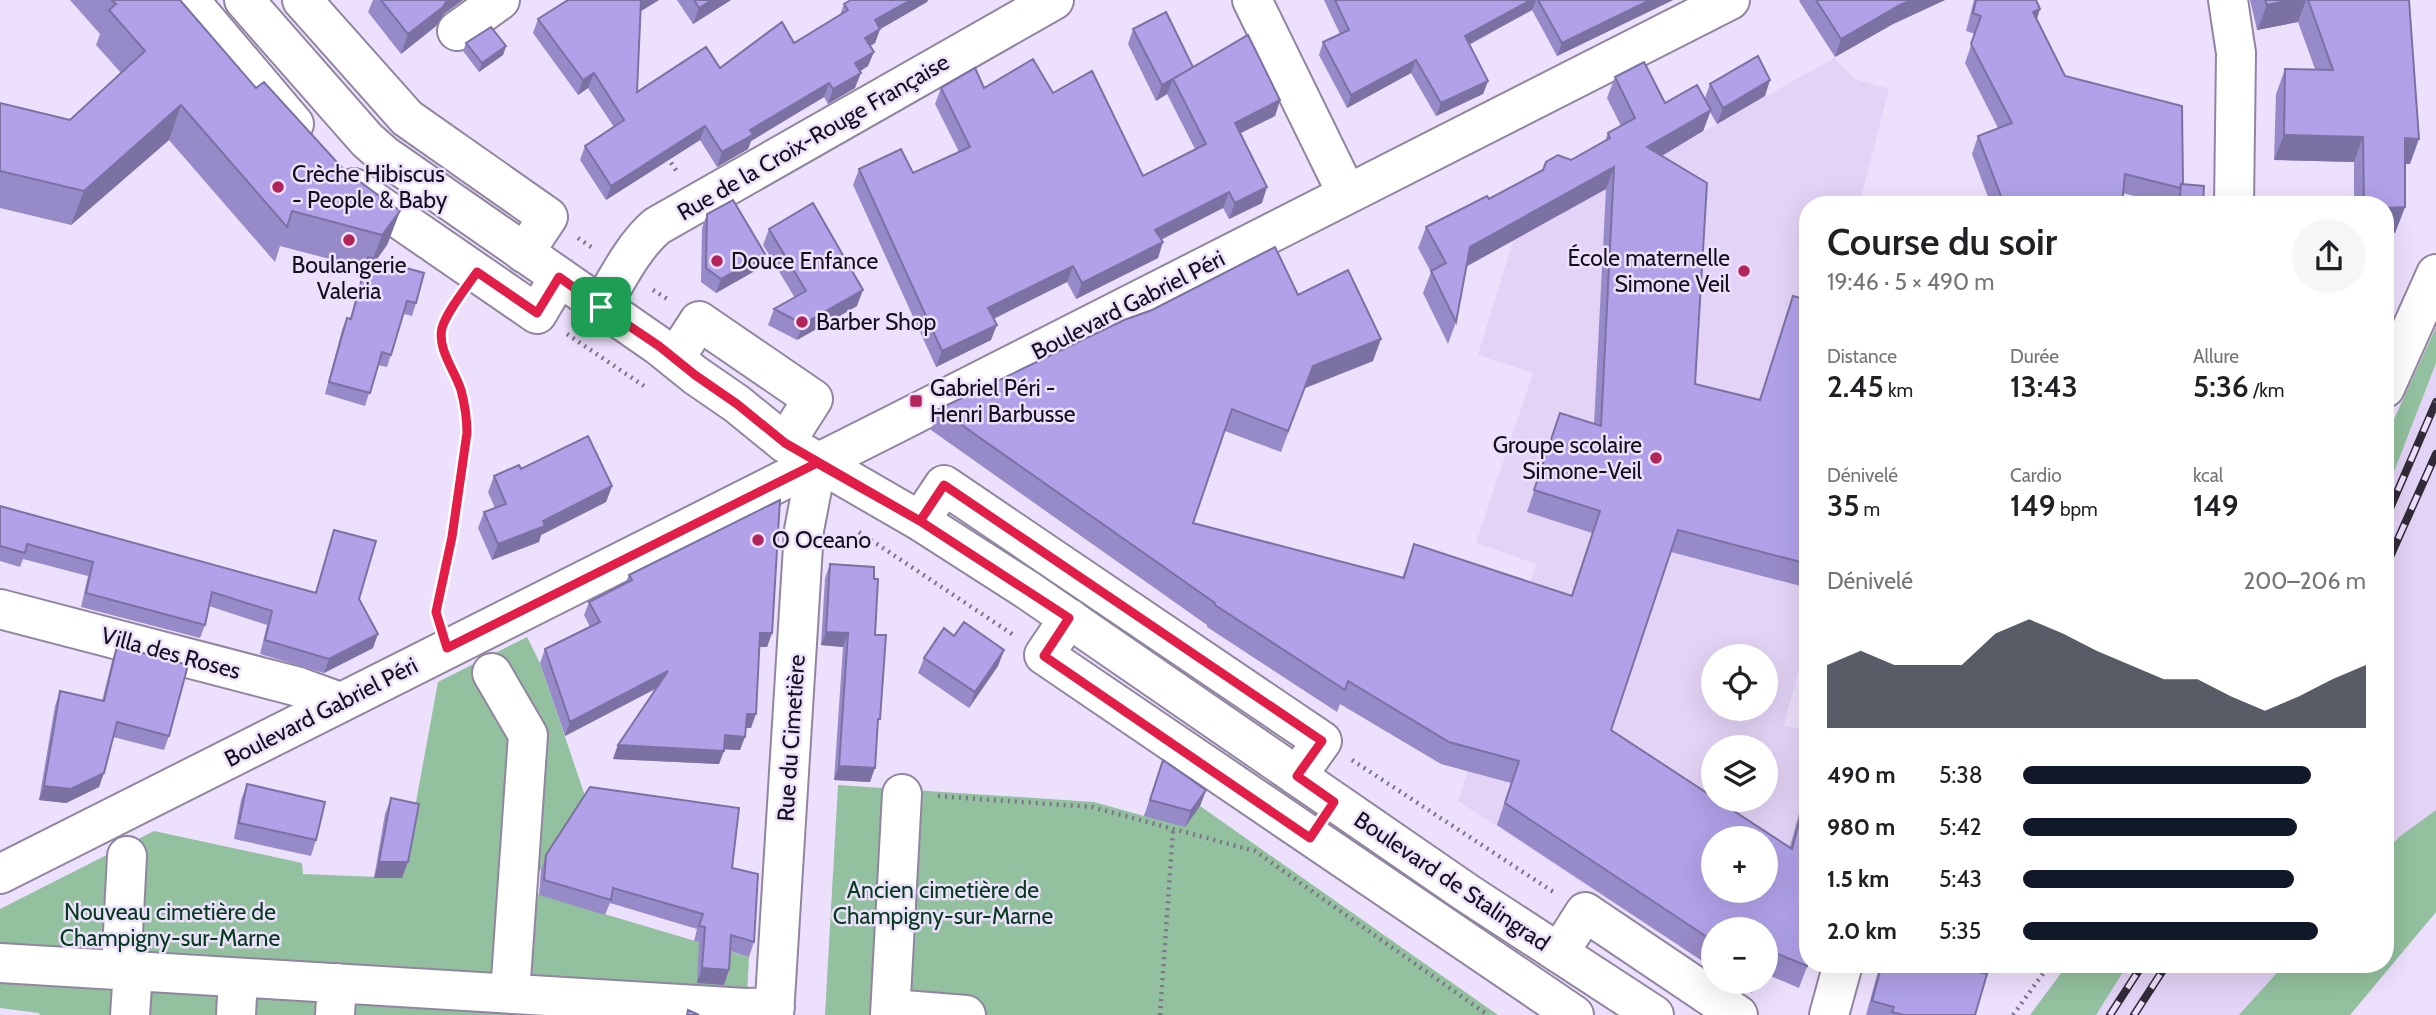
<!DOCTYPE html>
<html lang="fr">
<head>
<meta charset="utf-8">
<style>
  body { margin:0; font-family:Cabin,sans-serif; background:#f6f6f6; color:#202124; height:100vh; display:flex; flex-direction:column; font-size:26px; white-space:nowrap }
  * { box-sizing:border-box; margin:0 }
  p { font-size:23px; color:#757577 }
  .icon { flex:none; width:38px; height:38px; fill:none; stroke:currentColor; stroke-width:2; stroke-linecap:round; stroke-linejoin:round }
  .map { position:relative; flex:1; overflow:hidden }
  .details { position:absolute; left:1799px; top:196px; width:595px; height:777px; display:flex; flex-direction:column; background:#fff; border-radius:28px; box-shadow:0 7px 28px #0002 }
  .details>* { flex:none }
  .tools { position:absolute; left:1701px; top:644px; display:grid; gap:14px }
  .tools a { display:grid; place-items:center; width:77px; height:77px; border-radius:50%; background:#fff; box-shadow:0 7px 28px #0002; font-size:35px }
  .pin { position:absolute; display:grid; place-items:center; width:60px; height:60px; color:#fff; margin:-30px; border-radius:14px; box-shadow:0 4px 10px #0006 }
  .round { display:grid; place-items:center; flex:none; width:74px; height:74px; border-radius:37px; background:#f6f6f6 }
  .head { display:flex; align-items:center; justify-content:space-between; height:119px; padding:0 28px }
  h1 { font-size:38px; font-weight:600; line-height:52px }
  .stats { display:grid; grid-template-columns:repeat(3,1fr); gap:10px; height:119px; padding:7px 28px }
  .stats div { display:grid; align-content:center }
  .stats b { font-size:30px; font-weight:600 }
  .stats small { font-size:19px; font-weight:400 }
  .stats p { font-size:19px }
  .chart { height:196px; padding:14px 28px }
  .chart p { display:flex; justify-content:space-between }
  .chart svg { width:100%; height:126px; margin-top:7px; fill:#111827; opacity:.7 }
  ul { padding:0 28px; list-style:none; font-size:23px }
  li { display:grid; grid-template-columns:112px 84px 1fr; align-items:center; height:52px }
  li i { height:18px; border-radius:9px; background:#111827 }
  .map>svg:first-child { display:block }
  .built { fill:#e3d3f6; fill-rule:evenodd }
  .green { fill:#93c09e }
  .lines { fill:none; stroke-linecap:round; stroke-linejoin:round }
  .minor-casing { stroke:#9185a0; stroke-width:42 }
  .major-casing { stroke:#9185a0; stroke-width:42 }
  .path { stroke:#7c7487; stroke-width:4.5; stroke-dasharray:2 5; stroke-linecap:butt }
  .minor { stroke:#fff; stroke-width:38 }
  .major { stroke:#fff; stroke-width:38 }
  .rail-casing { stroke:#302b37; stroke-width:8 }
  .rail { stroke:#ede0fd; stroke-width:5; stroke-dasharray:16; stroke-linecap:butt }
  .wall { fill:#978ac8 }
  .shaded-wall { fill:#7b71a2 }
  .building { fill:#b0a1e8; stroke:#7b71a2; stroke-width:2; fill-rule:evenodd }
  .route-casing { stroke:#fff; stroke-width:14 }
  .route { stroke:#e11d48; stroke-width:9 }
  .poi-dot { fill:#b3255a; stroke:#ede0fd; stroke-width:2.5 }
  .labels { text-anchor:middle; stroke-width:5; stroke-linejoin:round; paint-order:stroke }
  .street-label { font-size:23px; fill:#14101a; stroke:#ede0fd }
  .poi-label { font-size:23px; fill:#14101a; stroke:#ede0fd; text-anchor:start }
  .park-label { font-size:23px; fill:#033b1b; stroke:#ede0fd }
</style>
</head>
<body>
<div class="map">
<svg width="2436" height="1015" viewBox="0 0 2436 1015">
  <rect width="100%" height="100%" fill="#ede0fd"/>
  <path class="built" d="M1834 58 1855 79 1889 89 1859 205H1808V635L1784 725 1808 732V780L1766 941V929H1713V969L1458 801 1536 564 1476 543 1533 373 1478 355 1514 238ZM1713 656H1766V709H1713ZM1713 747H1766V800H1713ZM1713 838H1766V891H1713Z
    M2436 327V912L2350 1015H2030L2068 964H2385V439Z"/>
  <path class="green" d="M2436 327V363L2385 495V439Z
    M527 637 540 663 586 799 527 891 749 957 746 1015H40L39 1013 0 1008V909L154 831 302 863 303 874 402 878 438 682Z
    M1158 776 1200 806 1498 1015H825L838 785 1094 802 1144 816Z
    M2436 810V912L2350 1015H2239L2285 964H2385V852L2399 837Z
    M2068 964H2128L2096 1015H2030Z"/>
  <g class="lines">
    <defs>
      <path id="minor" d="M189 0 294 124
        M302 0 407 118 548 217 524 253
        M1252 0 1347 194
        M2228 0 2236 53 2234 205
        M457 31 500 0
        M354 188 537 314 559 277
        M601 307C616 281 634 245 657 226L1054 0
        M675 358 699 321 813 399 785 443
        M2385 388 2436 274
        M920 521 944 485 1322 741 1297 776
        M0 609 299 687 340 702
        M1069 618 1044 655 1574 1015
        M492 673 528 735 510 994
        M0 874 893 425 1730 0
        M1559 953 1585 912 1738 1015
        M0 963 133 971
        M121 970 127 856
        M891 1009 966 1015
        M130 1015 133 971 746 1008 775 1007
        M236 1015 238 978
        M335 1015 337 983
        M774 1015 804 530 817 463
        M890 1015 902 794
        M1829 1015 1843 964"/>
      <path id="major" d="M244 0 367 140 384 155 659 346 695 375 737 404 785 443 920 521 1026 589 1467 893 1654 1015"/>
    </defs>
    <use href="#minor" class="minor-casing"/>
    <use href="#major" class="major-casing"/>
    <path class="path" d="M667 157 678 173
      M578 238 594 249
      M653 290 669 300
      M567 334 644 386
      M859 532 1015 636
      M437 614 452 537 467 433 465 406 443 349 441 335 443 324 457 302
      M1352 760 1555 893
      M938 796 1092 807 1255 851 1488 1015
      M1160 1015 1173 830
      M2013 1015 2050 964"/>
    <use href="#minor" class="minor"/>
    <use href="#major" class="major"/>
    <defs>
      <path id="rail" d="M2385 520 2436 402
        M2385 568 2436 454
        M2110 1015 2143 964
        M2134 1015 2167 964"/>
    </defs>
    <use href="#rail" class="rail-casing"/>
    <use href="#rail" class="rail"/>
  </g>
  <path class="wall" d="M70 0H180L256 88 344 170 400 211 387 245 377 259 416 303 412 316 404 314 387 367 378 365 365 406 325 394 342 330 347 318 350 319 364 268 280 246 275 262 169 140 71 225 0 208V103L70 120 121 73 96 45 100 34Z
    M373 0H463L444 14 436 26 401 54 368 12Z
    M568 0H659L641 11 637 92 720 68 794 43 840 15 844 4 851 0H928L927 2 880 29 875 43 870 46 868 66 859 72 855 88 828 104 824 97 751 141 748 149 717 167 700 140 606 200 580 160 585 146 614 127 588 88 578 95 533 33 538 19Z
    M677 0H731L693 24Z
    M1324 0H1673L1557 56 1532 10 1469 45 1488 81 1483 94 1436 116 1411 73 1347 108 1319 55 1323 42 1340 34Z
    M1800 0H1945L1893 24 1835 57 1799 1Z
    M1974 0H2036L2040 9 2037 19 2065 76 2183 184 2203 205H2168L2123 193 2122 205H1991L1972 154 1978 136 1998 128 1965 63 1975 34 1966 31Z
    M2250 0H2409L2410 164H2405V207L2395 233H2385V205H2354V162L2274 160 2276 94 2285 69H2315L2298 22 2257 30Z
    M1133 29 1193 67 1280 100 1275 116 1240 133 1262 203 1229 219 1223 208 1161 239 1158 258 1076 299 1067 282 994 319 991 340 936 367 853 185 859 169 913 173 959 152 935 104 941 88H984L1053 93 1143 176 1195 149 1167 94 1156 101 1128 44Z
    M466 43 506 46 503 55 479 72 463 51Z
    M1615 77 1665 103 1705 98 1710 84 1765 96 1717 124 1710 112 1703 131 1662 156 1695 384 1759 400 1793 296 1808 300V588L1671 552 1611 730 1790 847 1808 780V964L1799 988 1766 974V929H1713V968L1497 825 1511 783 1441 764 1340 704 1337 712 1207 627V625L931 430 939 409 1298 295 1373 361 1305 388 1281 452 1225 431 1193 523 1402 578 1414 544 1571 596 1592 533 1527 512 1560 413 1594 424 1606 189 1466 266 1456 322 1448 344 1423 293 1431 272 1418 248 1426 227 1489 199 1571 160 1605 141 1608 133 1621 126 1607 98Z
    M707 214 760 268 716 293 701 282 702 228Z
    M769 229 857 306 797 340 768 325 774 309 795 298 763 245Z
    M521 469 612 486 606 502 541 535 539 542 492 560 478 528 484 512 495 508 488 492 494 476Z
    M0 506 315 593 334 530 359 599 373 648 324 673 260 654 267 625 209 606 205 625 200 638 81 607 88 576 23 559 20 567 0 561Z
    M830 564 875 635 877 728 870 782 834 780 843 647 821 645 825 578Z
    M629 575 772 633 767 647H760L751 728H746L740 750 724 749 719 764 613 759 618 745 656 688 565 736 540 663 545 649 590 627 584 615 589 602 625 583Z
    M117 646 169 736 164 750 113 737 99 787 66 803 39 800 55 706 60 691 102 701 112 661Z
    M1004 650 998 666 969 708 918 673 924 658Z
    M1163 760 1206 790 1200 806 1185 827 1144 816Z
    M247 784 316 840 311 856 234 839 241 800Z
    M391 798 402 878H374L385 814Z
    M546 855 732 868 754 942 749 957 730 951 724 985 697 983 699 942 694 941 697 929 610 903 605 915 539 895 541 870Z
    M1880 964H1977L1975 971V1015H1866Z
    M1734 982H1756L1752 993Z"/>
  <path class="shaded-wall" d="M447 0H463L444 14 436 26 401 54 408 34Z
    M641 0H659L636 14Z
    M712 0H731L693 24 699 8Z
    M911 0H928L927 2 870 35 875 20Z
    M1531 0H1536L1532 10 1460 49 1465 36Z
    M1650 0H1673L1557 56 1562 43Z
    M1912 0H1945L1893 24 1835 57 1841 39 1900 5Z
    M2291 0H2306L2298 22 2257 30 2267 5Z
    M2040 9 2034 27 2033 12Z
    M880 29 875 43 860 52 865 38Z
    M506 46 503 55 479 72 482 63Z
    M874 52 868 66 849 78 855 63Z
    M1416 60 1411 73 1347 108 1351 95Z
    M1193 67 1173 79 1167 94 1156 101 1162 85Z
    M594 73 588 88 578 95 583 80Z
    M861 73 855 88 828 104 833 89Z
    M1770 80 1765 96 1717 124 1723 108Z
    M1488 81 1483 94 1436 116 1441 103Z
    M829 83 824 97 751 141 748 149 717 167 722 152 750 130Z
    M1280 100 1275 116 1229 139 1235 123Z
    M181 105 169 140 71 225 84 191Z
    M1711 110 1703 131 1639 169 1647 147Z
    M705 126 700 140 606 200 611 186Z
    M2284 135 2363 137 2354 162 2274 160Z
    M2405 138 2419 139 2410 164 2395 163Z
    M1614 167 1606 189 1462 269 1470 247Z
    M1267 187 1262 203 1229 219 1235 203Z
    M1229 192 1223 208 1149 246 1155 230Z
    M2405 207 2395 233H2385V208Z
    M400 211 387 245 369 270 382 235Z
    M1163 242 1158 258 1076 299 1082 283Z
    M765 254 760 268 716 293 721 279Z
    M1073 266 1067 282 982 324 988 308Z
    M863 290 857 306 797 340 803 324Z
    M997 325 991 340 936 367 942 351Z
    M1381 339 1373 361 1305 388 1281 452 1313 366Z
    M612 486 606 502 541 535 539 542 492 560 498 544Z
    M826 632 848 633 843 647 821 645Z
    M760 633H772L767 647H755Z
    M378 634 373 648 324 673 329 659Z
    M1004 650 998 666 969 708 975 692Z
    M668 671 663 685 565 736 570 722Z
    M747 714H756L751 728H742Z
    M725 735 745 737 740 750 720 749Z
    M618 745 724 751 719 764 613 759Z
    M839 766 875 768 870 782 834 780Z
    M104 773 99 787 66 803 39 800 44 786Z
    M1206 790 1200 806 1185 827 1191 811Z
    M379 862H408L402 878H374Z
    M702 968 729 970 724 985 697 983Z"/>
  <path class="building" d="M112 0H180L256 88 264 82 344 170 400 211 382 235 292 211 287 227 181 105 84 191 0 171V103L70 120 145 51 109 10 116 4Z
    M381 0H447L443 7 408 34Z
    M568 0H641L637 92 706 47 720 68 782 22 794 43 848 10 844 4 851 0H911L875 20 880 29 865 38 874 52 855 63 861 73 833 89 829 83 750 130 753 135 722 152 705 126 611 186 585 146 624 120 594 73 583 80 538 19Z
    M694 0H712L699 8Z
    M1335 0H1531L1465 36 1488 81 1441 103 1416 60 1351 95 1323 42 1349 30Z
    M1538 0H1650L1562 43Z
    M1816 0H1912L1900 5 1841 39Z
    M1976 0H2036L2040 9 2033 12 2065 76 2182 106 2183 184H2181L2180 188 2125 174 2122 205 2004 204 1978 136 2012 123 1971 44 1981 16 1973 13Z
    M2265 0H2291L2267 5Z
    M2308 0H2409L2419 139 2405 138V207L2385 208V205H2364L2363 137 2284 135 2285 69 2333 70Z
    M1166 12 1193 67 1162 85 1133 29Z
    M491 27 506 46 482 63 466 43Z
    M1248 35 1280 100 1235 123 1267 187 1235 203 1229 192 1155 230 1163 242 1082 283 1073 266 988 308 997 325 942 351 859 169 901 149 913 173 970 147 941 88 975 68 984 88 1033 59 1053 93 1092 71 1143 176 1206 144 1173 79Z
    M1758 56 1770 80 1723 108 1710 84Z
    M1644 62 1665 103 1697 85 1711 110 1647 147 1707 183 1695 384 1760 400 1793 296 1808 300V564L1678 530 1611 730 1713 797V800H1717L1792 849 1808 788 1807 966 1766 949V929H1713V941L1505 803 1519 761 1449 742 1348 681 1345 690 1215 605V603L939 409 1124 320 1152 310 1275 247 1298 295 1348 270 1381 339 1313 366 1288 431 1232 409 1193 523 1404 578 1414 544 1572 596 1600 511 1534 490 1560 413 1601 426 1614 167 1470 247 1456 322 1431 271 1446 263 1426 227 1487 196 1489 199 1543 170 1546 162 1558 155 1571 160 1610 138 1608 133 1635 118 1615 77ZM1713 838H1766V891H1713Z
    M2181 184 2204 186 2203 205H2179Z
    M733 200 765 254 721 279 706 268 707 214Z
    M813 203 863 290 803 324 774 309 806 291 769 229Z
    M368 257 424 273 416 303 407 301 391 355 382 352 370 393 329 382 347 318 351 319Z
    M2385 275H2387V326L2385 330Z
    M588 436 612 486 543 521 545 526 498 544 484 512 506 504 494 476 519 465 521 469Z
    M780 500 772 633H760L756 714H747L745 737 725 735 724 751 618 745 668 671 570 722 545 649 600 622 589 602 632 580 629 575Z
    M0 506 316 593 334 530 376 541 359 599 378 634 329 659 265 640 272 611 212 592 205 625 86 593 93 562 27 544 25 553 0 546Z
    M830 564 874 567V579H878L875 635H886L880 719H878L875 768 839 766 848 633 826 632Z
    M964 622 1004 650 975 692 924 658 944 628 954 636Z
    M117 646 188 665 169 736 117 722 104 773 71 789 44 786 60 691 104 701Z
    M1163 760 1206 790 1191 811 1150 800Z
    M247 784 325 802 316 840 239 823Z
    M590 787 739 808 732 868 758 874 754 942 731 935 729 970 702 968 705 927 699 926 703 914 613 888 611 900 544 880 546 855Z
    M391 798 419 804 408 862H379Z
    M1882 964H1977L1975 971 1987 974 1975 1015H1904L1892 1012 1894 1007 1872 1001Z
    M688 1010 699 1015H687Z"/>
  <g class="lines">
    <defs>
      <path id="route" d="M601 307 659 346 695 375 737 404 785 443 920 521 1069 618 1044 656 1310 838 1334 802 1297 776 1322 741 944 485 920 521 817 463 447 648 436 612 452 537 467 433C467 418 465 405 461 390 455 371 437 349 442 328 447 311 466 288 477 272L537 313 559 277 601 307"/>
    </defs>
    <use href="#route" class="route-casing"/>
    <use href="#route" class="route"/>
  </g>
  <g class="poi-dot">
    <circle cx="278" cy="187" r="7"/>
    <circle cx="349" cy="240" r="7"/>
    <circle cx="717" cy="261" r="7"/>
    <circle cx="1744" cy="271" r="7"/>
    <circle cx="802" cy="322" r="7"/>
    <rect x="909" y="394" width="14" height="14" rx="3.5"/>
    <circle cx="1656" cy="458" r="7"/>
    <circle cx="758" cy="540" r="7"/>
  </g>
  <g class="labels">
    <g class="street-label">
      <text transform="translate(813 137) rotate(-30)" y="8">Rue de la Croix-Rouge Française</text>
      <text transform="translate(1128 305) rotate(-27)" y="8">Boulevard Gabriel Péri</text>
      <text transform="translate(171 653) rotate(15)" y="8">Villa des Roses</text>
      <text transform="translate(321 712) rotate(-27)" y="8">Boulevard Gabriel Péri</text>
      <text transform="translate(791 738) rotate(-86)" y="8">Rue du Cimetière</text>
      <text transform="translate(1452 881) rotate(34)" y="8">Boulevard de Stalingrad</text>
    </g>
    <g class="poi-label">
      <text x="292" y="182">Crèche Hibiscus<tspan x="292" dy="26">- People &amp; Baby</tspan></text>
      <text x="1730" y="266" text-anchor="end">École maternelle<tspan x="1730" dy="26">Simone Veil</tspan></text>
      <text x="731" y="269">Douce Enfance</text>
      <text x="349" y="273" text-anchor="middle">Boulangerie<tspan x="349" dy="26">Valeria</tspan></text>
      <text x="816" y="330">Barber Shop</text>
      <text x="930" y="396">Gabriel Péri -<tspan x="930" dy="26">Henri Barbusse</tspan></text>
      <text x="1642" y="453" text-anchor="end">Groupe scolaire<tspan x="1642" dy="26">Simone-Veil</tspan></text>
      <text x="772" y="548">O Oceano</text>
    </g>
    <g class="park-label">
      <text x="943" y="898">Ancien cimetière de<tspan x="943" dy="26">Champigny-sur-Marne</tspan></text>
      <text x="170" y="920">Nouveau cimetière de<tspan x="170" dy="26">Champigny-sur-Marne</tspan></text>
    </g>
  </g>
</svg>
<div class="tools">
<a><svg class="icon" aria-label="locate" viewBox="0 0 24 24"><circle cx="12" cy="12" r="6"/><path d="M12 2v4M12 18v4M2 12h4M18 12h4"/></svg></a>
<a><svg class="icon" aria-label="layers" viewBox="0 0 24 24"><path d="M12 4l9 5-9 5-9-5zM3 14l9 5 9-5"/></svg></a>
<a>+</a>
<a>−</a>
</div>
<div class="pin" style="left:601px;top:307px;background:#1e9e55"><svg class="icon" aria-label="arrive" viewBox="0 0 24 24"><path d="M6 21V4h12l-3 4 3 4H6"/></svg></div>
<section class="details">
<div class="head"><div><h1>Course du soir</h1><p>19:46 · 5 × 490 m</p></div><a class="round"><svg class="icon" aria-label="share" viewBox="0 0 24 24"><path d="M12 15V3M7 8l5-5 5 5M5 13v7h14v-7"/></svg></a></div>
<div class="stats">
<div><p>Distance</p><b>2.45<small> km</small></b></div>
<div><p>Durée</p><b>13:43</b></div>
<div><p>Allure</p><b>5:36<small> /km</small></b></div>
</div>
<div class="stats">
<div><p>Dénivelé</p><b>35<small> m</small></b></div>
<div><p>Cardio</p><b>149<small> bpm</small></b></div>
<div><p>kcal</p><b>149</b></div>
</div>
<div class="chart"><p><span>Dénivelé</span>200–206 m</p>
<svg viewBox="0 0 160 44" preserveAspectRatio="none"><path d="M0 44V22L10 17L20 22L30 22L40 22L50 11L60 6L70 11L80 17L90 22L100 27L110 27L120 33L130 38L140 33L150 27L160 22V44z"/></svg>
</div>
<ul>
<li><b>490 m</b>5:38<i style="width:84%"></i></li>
<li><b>980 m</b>5:42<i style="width:80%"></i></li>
<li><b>1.5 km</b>5:43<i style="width:79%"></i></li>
<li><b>2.0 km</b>5:35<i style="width:86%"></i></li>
</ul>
</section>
</div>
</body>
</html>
